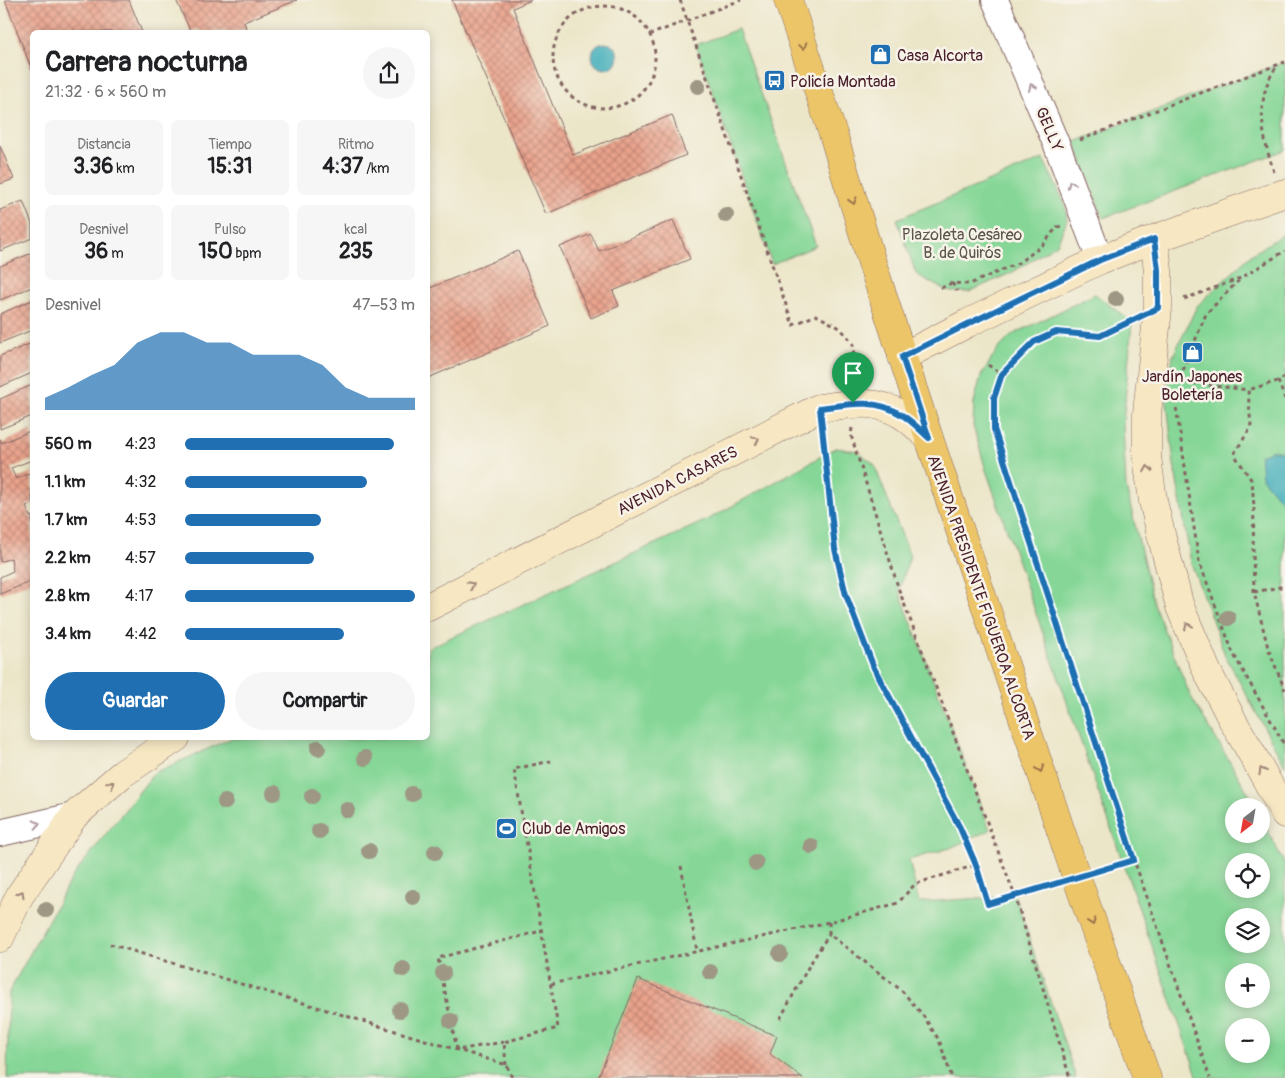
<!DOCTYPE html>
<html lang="es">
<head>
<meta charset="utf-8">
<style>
  body { margin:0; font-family:Pangolin,sans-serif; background:#f6f6f6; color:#202124; height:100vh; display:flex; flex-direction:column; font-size:19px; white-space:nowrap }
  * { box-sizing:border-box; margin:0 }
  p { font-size:16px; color:#757577 }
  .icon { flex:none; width:28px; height:28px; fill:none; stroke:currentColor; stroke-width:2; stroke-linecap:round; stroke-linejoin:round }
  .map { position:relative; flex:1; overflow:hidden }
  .side { position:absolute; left:30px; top:30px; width:400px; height:710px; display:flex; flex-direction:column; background:#fff; border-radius:8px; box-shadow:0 2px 12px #0003 }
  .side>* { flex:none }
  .needle { width:32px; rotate:211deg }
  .tools { position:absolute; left:1225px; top:798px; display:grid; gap:10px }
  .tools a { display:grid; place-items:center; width:45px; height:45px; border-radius:50%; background:#fff; box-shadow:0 2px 12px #0003; font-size:25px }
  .pin { position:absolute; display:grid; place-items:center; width:42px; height:42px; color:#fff; margin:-51px -21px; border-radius:50% 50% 50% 0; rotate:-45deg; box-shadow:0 0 5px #0007 }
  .pin .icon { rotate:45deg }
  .round { display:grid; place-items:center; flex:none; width:52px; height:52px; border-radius:26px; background:#f6f6f6 }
  .summary { display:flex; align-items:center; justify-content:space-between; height:85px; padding:0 15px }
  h1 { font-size:28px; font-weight:800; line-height:38px }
  .figures { display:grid; grid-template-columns:repeat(3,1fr); gap:8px; height:85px; padding:5px 15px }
  .figures div { display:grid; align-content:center; border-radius:8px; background:#f6f6f6; text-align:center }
  .figures b { font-size:21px; font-weight:800 }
  .figures small { font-size:14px; font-weight:400 }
  .figures p { font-size:14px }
  .chart { height:140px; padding:10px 15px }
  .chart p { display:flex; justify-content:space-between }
  .chart svg { width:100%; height:90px; margin-top:5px; fill:#1f6fb2; opacity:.7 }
  .cta { display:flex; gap:10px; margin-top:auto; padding:10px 15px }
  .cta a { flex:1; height:58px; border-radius:30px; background:#1f6fb2; color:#fff; font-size:20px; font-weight:800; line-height:58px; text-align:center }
  .cta a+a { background:#f6f6f6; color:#202124 }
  ul { padding:0 15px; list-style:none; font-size:16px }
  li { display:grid; grid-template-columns:80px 60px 1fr; align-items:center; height:38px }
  li i { height:12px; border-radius:6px; background:#1f6fb2 }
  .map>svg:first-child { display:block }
  .green { fill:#86d797; stroke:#687b61; fill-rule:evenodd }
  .water { fill:#3dacba; stroke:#446672 }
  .building { fill:url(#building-cross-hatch) }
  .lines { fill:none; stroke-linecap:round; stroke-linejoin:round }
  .street-casing { stroke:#836562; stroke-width:28 }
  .secondary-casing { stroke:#836562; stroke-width:29 }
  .primary-casing { stroke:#836562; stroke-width:29 }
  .path { stroke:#836562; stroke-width:3; stroke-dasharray:4 4; stroke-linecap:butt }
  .street { stroke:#fff; stroke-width:26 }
  .secondary { stroke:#f7e8c3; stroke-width:28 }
  .primary { stroke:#ecc569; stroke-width:28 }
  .tree { fill:#9d9784 }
  .oneway { stroke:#9b724a }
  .oneway2 { stroke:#ae9aa0 }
  .oneway3 { stroke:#a08477 }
  .route-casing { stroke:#fff; stroke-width:10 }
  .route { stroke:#1f6fb2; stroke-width:6 }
  .labels { text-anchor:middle; stroke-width:5; stroke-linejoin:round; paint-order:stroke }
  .poi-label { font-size:16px; fill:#4a1f2b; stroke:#f7f3e8; text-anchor:start }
  .street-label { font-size:16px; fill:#4a1f2b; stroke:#f7f3e8 }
  .park-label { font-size:16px; fill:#5c564b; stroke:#f7f3e8 }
</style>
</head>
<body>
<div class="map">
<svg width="1285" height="1078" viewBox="0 0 1285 1078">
  <defs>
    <pattern id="building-cross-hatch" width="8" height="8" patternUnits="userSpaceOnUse" patternTransform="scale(1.25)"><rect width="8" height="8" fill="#e9a28b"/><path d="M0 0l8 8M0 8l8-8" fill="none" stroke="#bf8372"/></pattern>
  </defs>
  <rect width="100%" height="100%" fill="#f7f3e8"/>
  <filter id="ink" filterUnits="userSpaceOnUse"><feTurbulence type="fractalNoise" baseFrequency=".02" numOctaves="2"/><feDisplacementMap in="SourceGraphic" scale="10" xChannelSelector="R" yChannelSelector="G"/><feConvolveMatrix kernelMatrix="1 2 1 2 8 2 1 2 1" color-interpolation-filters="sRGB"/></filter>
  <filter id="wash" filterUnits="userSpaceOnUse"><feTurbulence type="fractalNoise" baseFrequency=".0096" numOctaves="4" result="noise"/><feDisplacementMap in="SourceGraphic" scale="20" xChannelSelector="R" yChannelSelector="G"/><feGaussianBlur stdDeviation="1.12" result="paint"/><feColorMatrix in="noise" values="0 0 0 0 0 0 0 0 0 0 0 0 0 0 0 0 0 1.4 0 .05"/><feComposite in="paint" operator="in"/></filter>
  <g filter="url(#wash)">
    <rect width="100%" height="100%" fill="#ece6c9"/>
    <path class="green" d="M738 29 816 246 772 264 696 45Z
      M1285 62V150L1103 218 1075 142 1198 94Z
      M1043 159 1065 204 1067 220 1057 244 1013 272 969 292H951L937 286 916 274 897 219Z
      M1285 233V766L1225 655 1191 563 1174 464 1166 394 1173 356 1197 306 1251 255Z
      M1095 294 1132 322 1123 425 1126 487 1154 605 1190 695 1256 806H1234V834H1261V816L1285 865V1078H1198L986 470 973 426 974 402 981 376 997 350 1012 335ZM1234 861H1261V889H1234ZM1234 916H1261V944H1234ZM1234 971H1261V999H1234ZM1234 1026H1261V1054H1234Z
      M836 448 857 451 874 464 910 556 899 590 990 830 950 848 909 860 919 902 1015 896 1076 1078H7L9 992 72 877 154 773 232 738H428V648L709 519Z"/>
    <path class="water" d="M592 56a13 13 0 1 1 26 0a13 13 0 1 1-26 0Z
      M1273 450 1285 453V514L1283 503 1262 478 1260 455Z"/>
    <g id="blocks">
      <path class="building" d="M5 0H129L142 32H32V70Z
        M176 0H297L244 22 246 28 235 32H201L199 29 191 32Z
        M452 0H531L513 8 573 155 672 115 686 155 546 214Z
        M0 146 14 179 0 184Z
        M23 201 32 224V238L0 251V210Z
        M673 220 690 259 613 291 619 306 591 318 560 247 591 234 599 251Z
        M518 251 550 326 428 378V289Z
        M32 253V287L0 300V266Z
        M32 300V330L0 343V314Z
        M32 343V373L0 387V356Z
        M32 385V416L0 429V399Z
        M32 430V460L11 468 16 479 32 472V504L26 506 30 517 32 516V581L0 594V577L13 571 11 558 0 562V439L2 443Z
        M638 979 777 1036 770 1054 803 1078H598Z"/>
    </g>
  </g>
  <g filter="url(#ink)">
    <use href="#blocks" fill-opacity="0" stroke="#836562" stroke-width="1"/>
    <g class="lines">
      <defs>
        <path id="street" d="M995 0 1058 148 1100 260
          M0 833 74 816"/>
        <path id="secondary" d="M1154 239 1158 270V308L1147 413V457L1153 501 1162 538 1180 607 1207 671 1234 723 1255 759 1285 814
          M902 357 968 323 1100 260 1154 239 1285 193
          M428 607 819 408C849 404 875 398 902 415 912 421 920 430 929 438
          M0 938 20 895 74 816 122 774 176 738"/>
        <path id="primary" d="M788 0 834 137 873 266 929 438 1073 867 1147 1078"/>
      </defs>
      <use href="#street" class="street-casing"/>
      <use href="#secondary" class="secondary-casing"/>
      <use href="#primary" class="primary-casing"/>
      <path class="path" d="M680 0 793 325 816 315 840 328 853 343 855 379
        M553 57a51 51 0 1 1 102 0a51 51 0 1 1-102 0Z
        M649 35 741 0
        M1080 140 1198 94 1285 62
        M1274 172C1262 137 1254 97 1277 66
        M952 283 957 291
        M941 288 952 283 970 284 1018 263 1042 246 1057 227 1063 226
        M1184 299 1241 278 1285 251
        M1132 320 1100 336 1056 332 1033 342 1002 374 994 398V429L1134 860 1210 1078
        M988 365 1002 374
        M1285 377 1278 381 1248 390 1251 427 1234 454 1252 481 1254 507 1253 551 1254 592 1268 648 1285 690
        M1177 381 1248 390
        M1278 381 1285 399
        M1177 385 1206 314 1241 278
        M1175 400 1199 561 1233 653 1285 746
        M852 428 851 435 899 590 1015 896 1070 1078
        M822 433 835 549 846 595 874 668 961 828 976 865
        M1254 592 1285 586
        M681 866 697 951
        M1099 870 1134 860
        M829 922V934L901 990 922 1014 939 1040 952 1078
        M110 944 507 1065 512 1078
        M551 984 829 922 898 903 915 884 976 865 988 904 1053 884
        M780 1019 810 964 829 934
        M504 1042 457 1050 438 958 541 931
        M506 1065 504 1042 558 1028 514 769 551 761"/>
      <use href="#street" class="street"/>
      <use href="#secondary" class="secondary"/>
      <use href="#primary" class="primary"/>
    </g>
    <g class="tree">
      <circle cx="698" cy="86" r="8"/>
      <circle cx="726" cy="215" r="8"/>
      <circle cx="1116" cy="299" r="8"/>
      <circle cx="1228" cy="618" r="8"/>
      <circle cx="318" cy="748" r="8"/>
      <circle cx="365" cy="758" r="8"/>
      <circle cx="274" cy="793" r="8"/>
      <circle cx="412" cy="794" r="8"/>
      <circle cx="312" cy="796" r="8"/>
      <circle cx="225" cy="802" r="8"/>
      <circle cx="347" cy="810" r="8"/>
      <circle cx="319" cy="831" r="8"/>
      <circle cx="811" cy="846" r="8"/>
      <circle cx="369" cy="851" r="8"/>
      <circle cx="435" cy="852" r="8"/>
      <circle cx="756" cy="863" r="8"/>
      <circle cx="413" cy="897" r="8"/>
      <circle cx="46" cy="910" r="8"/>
      <circle cx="780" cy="954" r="8"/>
      <circle cx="403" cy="969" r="8"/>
      <circle cx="710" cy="972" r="8"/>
      <circle cx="443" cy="973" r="8"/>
      <circle cx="400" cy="1010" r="8"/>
      <circle cx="451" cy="1021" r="8"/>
    </g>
    <defs><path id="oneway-chevron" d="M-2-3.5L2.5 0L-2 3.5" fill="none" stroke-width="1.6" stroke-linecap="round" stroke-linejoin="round" transform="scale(1.25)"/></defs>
    <g class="oneway">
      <use href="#oneway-chevron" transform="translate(803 46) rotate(72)"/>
      <use href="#oneway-chevron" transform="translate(853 201) rotate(73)"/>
      <use href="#oneway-chevron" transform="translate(1040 769) rotate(71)"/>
      <use href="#oneway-chevron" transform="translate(1092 922) rotate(71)"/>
    </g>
    <g class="oneway2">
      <use href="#oneway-chevron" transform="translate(1032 87) rotate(-113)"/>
      <use href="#oneway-chevron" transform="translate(1071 184) rotate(-111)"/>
      <use href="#oneway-chevron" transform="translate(37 824) rotate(-13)"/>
    </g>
    <g class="oneway3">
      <use href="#oneway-chevron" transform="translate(756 440) rotate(-27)"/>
      <use href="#oneway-chevron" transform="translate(1148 469) rotate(-99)"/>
      <use href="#oneway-chevron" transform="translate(471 585) rotate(-27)"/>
      <use href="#oneway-chevron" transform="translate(1188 626) rotate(-113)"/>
      <use href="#oneway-chevron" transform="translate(1262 771) rotate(-119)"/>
      <use href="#oneway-chevron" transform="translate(111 784) rotate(-41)"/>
      <use href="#oneway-chevron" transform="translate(21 894) rotate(-60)"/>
    </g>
  </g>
  <g class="lines" filter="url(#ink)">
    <defs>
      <path id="route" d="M1154 239 1158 270V308L1100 336 1056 332 1034 342 1002 374 994 398V429L1134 860 988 904 976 865 960 828 874 668 846 595 835 549 820 408C850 404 875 398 902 415 912 421 920 430 929 438L902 357 968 324 1100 260Z"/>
    </defs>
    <use href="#route" class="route-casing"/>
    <use href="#route" class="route"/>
  </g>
  <defs>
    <symbol id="shop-square" viewBox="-11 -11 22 22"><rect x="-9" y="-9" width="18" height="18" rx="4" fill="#1f6fb2" stroke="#f7f3e8"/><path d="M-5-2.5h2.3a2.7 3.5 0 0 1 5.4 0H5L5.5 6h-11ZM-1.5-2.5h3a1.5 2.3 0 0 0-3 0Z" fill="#fff"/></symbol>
    <symbol id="bus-square" viewBox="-11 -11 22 22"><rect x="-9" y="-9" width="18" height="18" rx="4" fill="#1f6fb2" stroke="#f7f3e8"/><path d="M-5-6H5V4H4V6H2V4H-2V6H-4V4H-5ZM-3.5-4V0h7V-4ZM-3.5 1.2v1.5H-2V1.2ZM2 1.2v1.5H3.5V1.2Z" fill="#fff"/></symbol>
    <symbol id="stadium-square" viewBox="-11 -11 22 22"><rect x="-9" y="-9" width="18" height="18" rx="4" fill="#1f6fb2" stroke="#f7f3e8"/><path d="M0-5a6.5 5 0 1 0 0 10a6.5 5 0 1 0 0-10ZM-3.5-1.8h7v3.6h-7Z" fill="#fff"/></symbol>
  </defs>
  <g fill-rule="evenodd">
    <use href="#shop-square" x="868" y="42" width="25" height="25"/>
    <use href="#bus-square" x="762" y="68" width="25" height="25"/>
    <use href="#shop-square" x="1180" y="340" width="25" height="25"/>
    <use href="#stadium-square" x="494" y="816" width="25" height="25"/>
  </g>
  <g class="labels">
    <g class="poi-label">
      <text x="897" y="61">Casa Alcorta</text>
      <text x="790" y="87">Policía Montada</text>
      <text x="1192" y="382" text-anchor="middle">Jardín Japones<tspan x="1192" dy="18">Boletería</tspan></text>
      <text x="522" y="834">Club de Amigos</text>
    </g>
    <g class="street-label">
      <text transform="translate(1050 129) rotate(67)" y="6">GELLY</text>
      <text transform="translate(677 480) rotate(-27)" y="6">AVENIDA CASARES</text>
      <text transform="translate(982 597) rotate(71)" y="6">AVENIDA PRESIDENTE FIGUEROA ALCORTA</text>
    </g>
    <g class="park-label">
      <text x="962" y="240">Plazoleta Cesáreo<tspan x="962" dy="18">B. de Quirós</tspan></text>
    </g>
  </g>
</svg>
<div class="tools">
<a><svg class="needle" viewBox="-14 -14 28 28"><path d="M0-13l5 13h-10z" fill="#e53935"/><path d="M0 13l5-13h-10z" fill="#757577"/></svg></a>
<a><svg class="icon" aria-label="locate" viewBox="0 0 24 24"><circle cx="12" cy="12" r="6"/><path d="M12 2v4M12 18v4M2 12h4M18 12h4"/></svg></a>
<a><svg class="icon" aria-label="layers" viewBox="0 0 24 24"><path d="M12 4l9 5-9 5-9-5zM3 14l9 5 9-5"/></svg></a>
<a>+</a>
<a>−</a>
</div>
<div class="pin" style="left:853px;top:403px;background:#1e9e55"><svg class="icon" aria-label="arrive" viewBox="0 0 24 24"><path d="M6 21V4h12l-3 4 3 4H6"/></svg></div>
<section class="side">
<div class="summary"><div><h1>Carrera nocturna</h1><p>21:32 · 6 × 560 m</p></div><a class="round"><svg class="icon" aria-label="share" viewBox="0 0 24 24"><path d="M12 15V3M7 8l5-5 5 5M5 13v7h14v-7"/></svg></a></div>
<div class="figures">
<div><p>Distancia</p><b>3.36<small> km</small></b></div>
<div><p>Tiempo</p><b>15:31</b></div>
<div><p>Ritmo</p><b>4:37<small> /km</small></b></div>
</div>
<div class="figures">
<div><p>Desnivel</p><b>36<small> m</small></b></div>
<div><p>Pulso</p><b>150<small> bpm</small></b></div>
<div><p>kcal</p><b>235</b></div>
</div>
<div class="chart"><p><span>Desnivel</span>47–53 m</p>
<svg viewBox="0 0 160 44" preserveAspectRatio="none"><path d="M0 44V38L10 33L20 27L30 22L40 11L50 6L60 6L70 11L80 11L90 17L100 17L110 17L120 22L130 33L140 38L150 38L160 38V44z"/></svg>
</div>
<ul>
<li><b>560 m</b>4:23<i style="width:91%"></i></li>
<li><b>1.1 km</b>4:32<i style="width:79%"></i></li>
<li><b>1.7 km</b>4:53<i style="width:59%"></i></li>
<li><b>2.2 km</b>4:57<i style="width:56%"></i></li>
<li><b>2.8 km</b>4:17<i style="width:100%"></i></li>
<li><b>3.4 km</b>4:42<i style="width:69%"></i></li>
</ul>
<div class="cta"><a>Guardar</a><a>Compartir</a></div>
</section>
</div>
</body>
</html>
